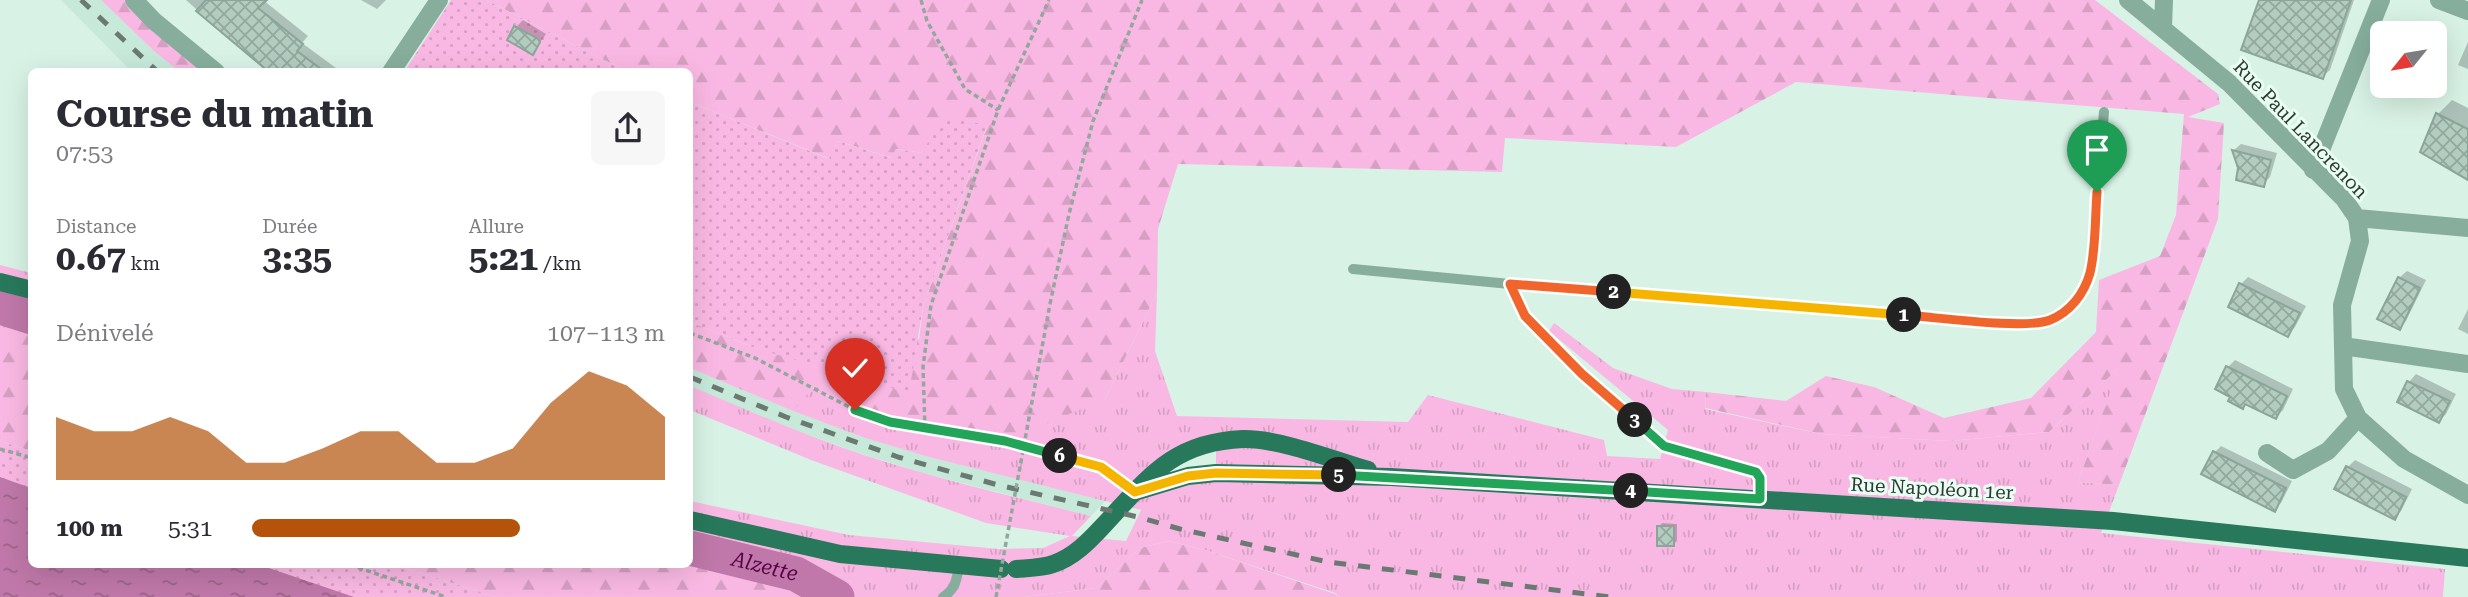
<!DOCTYPE html>
<html lang="fr">
<head>
<meta charset="utf-8">
<style>
  body { margin:0; font-family:"Roboto Serif",serif; background:#f7f7f7; color:#2b2b33; height:100vh; display:flex; flex-direction:column; font-size:26px; white-space:nowrap }
  * { box-sizing:border-box; margin:0 }
  p { font-size:23px; color:#7c7c81 }
  .icon { flex:none; width:38px; height:38px; fill:none; stroke:currentColor; stroke-width:2; stroke-linecap:round; stroke-linejoin:round }
  .map { position:relative; flex:1; overflow:hidden }
  .drawer { position:absolute; left:28px; top:68px; width:665px; height:500px; display:flex; flex-direction:column; background:#fff; border-radius:10px; box-shadow:0 7px 28px #0002 }
  .drawer>* { flex:none }
  .needle { width:46px; rotate:240deg }
  .fabs { position:absolute; left:2370px; top:21px; display:grid; gap:14px }
  .fabs a { display:grid; place-items:center; width:77px; height:77px; border-radius:10px; background:#fff; box-shadow:0 7px 28px #0002; font-size:35px }
  .pin { position:absolute; display:grid; place-items:center; width:60px; height:60px; color:#fff; margin:-72px -30px; border-radius:50% 50% 50% 0; rotate:-45deg; box-shadow:0 0 7px #0007 }
  .pin .icon { rotate:45deg }
  .km { position:absolute; width:35px; height:35px; margin:-18px; border-radius:50%; background:#222; color:#fff; font-size:19px; line-height:35px; text-align:center }
  .round { display:grid; place-items:center; flex:none; width:74px; height:74px; border-radius:10px; background:#f7f7f7 }
  .head { display:flex; align-items:center; justify-content:space-between; height:119px; padding:0 28px }
  h1 { font-size:38px; font-weight:700; line-height:52px }
  .figures { display:grid; grid-template-columns:repeat(3,1fr); gap:10px; height:119px; padding:7px 28px }
  .figures div { display:grid; align-content:center }
  .figures b { font-size:35px; font-weight:700 }
  .figures small { font-size:19px; font-weight:400 }
  .figures p { font-size:19px }
  .chart { height:196px; padding:14px 28px }
  .chart p { display:flex; justify-content:space-between }
  .chart svg { width:100%; height:126px; margin-top:7px; fill:#b45309; opacity:.7 }
  ul { padding:0 28px; list-style:none; font-size:23px }
  li { display:grid; grid-template-columns:112px 84px 1fr; align-items:center; height:52px }
  li i { height:18px; border-radius:9px; background:#b45309 }
  .map>svg:first-child { display:block }
  .built { fill:#c7e9d9 }
  .grass { fill:url(#grass-tufts); fill-rule:evenodd }
  .forest { fill:url(#forest-firs) }
  .park { fill:url(#park-dots) }
  .water { fill:url(#water-ripples) }
  .shadow { fill:#0003 }
  .lines { fill:none; stroke-linecap:round; stroke-linejoin:round }
  .river { stroke:#bf78a9; stroke-width:35 }
  .building { fill:url(#building-cross-hatch); stroke:#8ca599; stroke-width:2 }
  .path { stroke:#93a79d; stroke-width:3.5; stroke-dasharray:5 3.5; stroke-linecap:butt }
  .lane { stroke:#87ae9c; stroke-width:10 }
  .street { stroke:#87ae9c; stroke-width:18 }
  .primary { stroke:#28795c; stroke-width:18 }
  .rail { stroke:#6a7a72; stroke-width:5; stroke-dasharray:12 12; stroke-linecap:butt }
  .path-bridge { stroke:#93a79d; stroke-width:3.5; stroke-dasharray:5 3.5; stroke-linecap:butt }
  .split-1-casing { stroke:#fff; stroke-width:14 }
  .split-2-casing { stroke:#fff; stroke-width:14 }
  .split-3-casing { stroke:#fff; stroke-width:14 }
  .split-4-casing { stroke:#fff; stroke-width:14 }
  .split-5-casing { stroke:#fff; stroke-width:14 }
  .split-6-casing { stroke:#fff; stroke-width:14 }
  .split-7-casing { stroke:#fff; stroke-width:14 }
  .split-1 { stroke:#f0652b; stroke-width:9 }
  .split-2 { stroke:#f5b400; stroke-width:9 }
  .split-3 { stroke:#f0652b; stroke-width:9 }
  .split-4 { stroke:#22a559; stroke-width:9 }
  .split-5 { stroke:#22a559; stroke-width:9 }
  .split-6 { stroke:#f5b400; stroke-width:9 }
  .split-7 { stroke:#22a559; stroke-width:9 }
  .labels { text-anchor:middle; stroke-width:6; stroke-linejoin:round; paint-order:stroke }
  .street-label { font-size:19px; fill:#2f3934; stroke:#e9fef3 }
  .water-label { font-size:21px; font-style:italic; fill:#5b0149; stroke:#e9fef3 }
</style>
</head>
<body>
<div class="map">
<svg width="2468" height="597" viewBox="0 0 2468 597">
  <defs>
    <pattern id="grass-tufts" width="24" height="20" patternUnits="userSpaceOnUse" patternTransform="scale(1.75)"><rect width="24" height="20" fill="#f9b8e3"/><path d="M3 7l-1-3M5 7V3M7 7l1-3M15 17l-1-3M17 17v-4M19 17l1-3" fill="none" stroke="#d69fc3"/></pattern>
    <pattern id="forest-firs" width="22" height="20" patternUnits="userSpaceOnUse" patternTransform="scale(1.75)"><rect width="22" height="20" fill="#f9b8e3"/><path d="M5 1l3.5 6h-7zM16 11l3.5 6h-7z" fill="#d69fc3"/></pattern>
    <pattern id="park-dots" width="8" height="8" patternUnits="userSpaceOnUse" patternTransform="scale(1.75)"><rect width="8" height="8" fill="#f9b8e3"/><path d="M2 2h.1M6 6h.1" fill="none" stroke="#d69fc3" stroke-width="1.8" stroke-linecap="round"/></pattern>
    <pattern id="water-ripples" width="26" height="14" patternUnits="userSpaceOnUse" patternTransform="scale(1.75)"><rect width="26" height="14" fill="#bf78a9"/><path d="M2 4q2-2 4 0t4 0M15 11q2-2 4 0t4 0" fill="none" stroke="#9c638a"/></pattern>
    <pattern id="building-cross-hatch" width="8" height="8" patternUnits="userSpaceOnUse" patternTransform="scale(1.75)"><rect width="8" height="8" fill="#b3ccc0"/><path d="M0 0l8 8M0 8l8-8" fill="none" stroke="#92a79d"/></pattern>
  </defs>
  <rect width="100%" height="100%" fill="#d8f2e5"/>
  <path class="built" d="M61 0H101L154 51 180 72H132Z
    M690 368 793 411 865 438 930 457 1106 500 1091 516 927 474 862 454 786 427 690 387Z"/>
  <path class="grass" d="M0 265 31 273V317L0 307Z
    M1157 293 1155 351 1177 416 1408 422 1428 395 1604 440 1607 456 1660 459 1668 430 1549 331 1554 323 1613 368 1672 389 1706 392 1705 409 1821 434 1950 441 2049 432 2120 367 2078 482 2119 485 2101 533 2445 569 2443 597H1340L1335 593 1208 551 1169 541 1140 548 1096 588 1024 597H837L796 574 690 548V501L849 535 999 549 1043 548 1070 536 986 523 811 460 690 410V386C747 410 804 435 864 455 938 479 1015 497 1091 516L1072 536 1126 541 1141 510 929 457 865 438 793 411 812 388 855 410 890 422 957 434 1105 399ZM1216 443V473L1137 491Z"/>
  <path class="forest" d="M101 0H134L216 72H180L154 51Z
    M486 0H2095L2218 94 2220 104 2188 117 2224 123 2218 219 2119 485 2078 482 2119 368 2049 432 1950 441 1821 434 1705 408 1706 392 1786 401 1826 376 1874 387 1944 418 2031 398 2096 332 2099 280 2160 256 2176 215 2184 114 1796 82 1676 147 1505 138 1502 172 1178 164 1158 229 1157 293 1105 399 1005 441 890 422 855 410 813 388 793 411 690 368V322L758 349 919 339 923 307 987 126 922 153 896 149 892 158 838 141 830 159 690 102V72H628Z
    M0 307 31 317V451L0 441Z
    M1169 541 1208 551 1335 594 1340 597H943H1024L1096 588 1140 548Z
    M690 548 796 574 837 597H496L395 565H690Z"/>
  <path class="park" d="M451 0H486L628 72H404Z
    M690 102 829 159 838 141 891 158 896 149 922 153 943 117 987 125 923 307 909 393 758 349 690 322Z
    M0 441 31 451 32 565H395L496 597H0Z"/>
  <path class="water" d="M0 477 31 488 32 565H260L354 597H0Z"/>
  <path class="shadow" d="M186 0H263L308 36 302 43 340 71 274 72 223 33Z
    M361 0H386L377 9Z
    M2261 0H2354L2330 70 2322 77Z
    M523 20 546 34 533 52 509 40 516 27Z
    M2420 21 2441 29 2434 43V33H2411Z
    M2468 42V69L2458 65Z
    M2452 100 2468 108V178L2438 114Z
    M2241 144 2277 153 2270 177 2263 185 2240 168 2234 150Z
    M2407 271 2426 280 2406 321 2399 328V278Z
    M2248 277 2306 306 2295 327 2288 334 2230 306 2241 284Z
    M2468 309V334L2458 329Z
    M2235 360 2293 389 2283 410 2276 417 2247 403 2243 407 2233 396 2217 388 2228 367Z
    M2416 374 2456 394 2446 414 2439 421 2399 401 2409 382Z
    M2221 446 2292 481 2281 503 2274 509 2214 453Z
    M2355 460 2412 489 2401 511 2394 518 2337 488 2348 467Z
    M1662 523 1677 524V541L1673 545 1659 527Z"/>
  <g class="lines">
    <g class="river">
      <path d="M0 307 32 317"/>
      <path id="s1" d="M690 548 796 574 837 597"/>
    </g>
  </g>
  <path class="building" d="M206 0H267L258 8 303 44 297 51 325 72H269L196 11Z
    M2259 0H2351L2323 79 2241 50Z
    M514 26 537 38 540 42 533 55 507 40Z
    M2436 113 2468 129V180L2420 152Z
    M2232 150 2271 160 2264 187 2236 180 2238 168Z
    M2398 277 2420 288 2400 330 2377 319Z
    M2239 283 2300 313 2288 337 2228 307Z
    M2226 366 2287 396 2276 419 2245 404 2243 409 2228 401 2230 397 2215 389Z
    M2407 381 2450 401 2439 423 2397 402Z
    M2213 451 2286 488 2275 512 2201 474Z
    M2346 466 2406 497 2395 520 2334 489Z
    M1657 526H1674V546H1657Z"/>
  <g class="lines">
    <path class="path" d="M921 0 927 21 965 89 998 110
      M1050 304 1069 214 1093 121 1142 0
      M690 333 755 358 855 410 890 422 925 429 1005 441 1101 467 1120 481
      M925 429 923 367 931 305 998 110 1049 0
      M0 449 32 458
      M350 565 446 597"/>
    <path class="lane" d="M1353 269 1510 284 2025 324C2063 319 2077 308 2090 272L2104 112
      M1510 284 1525 316 1582 374 1664 445 1756 472 1760 478V499
      M943 597C955 590 957 579 959 566"/>
    <path class="street" d="M134 0 154 21 216 72
      M2128 0 2229 83 2344 199 2357 218 2360 241 2342 305 2344 389 2358 418 2404 459 2468 495
      M2439 0 2468 11
      M2163 27 2164 0
      M391 72 439 0
      M2313 170 2381 0
      M2357 218 2468 228
      M2343 346 2468 364
      M2267 453 2293 470 2328 451 2358 418"/>
    <path class="primary" d="M0 282 32 290
      M1135 492 1188 476 1216 473 1391 477 2113 521 2468 558
      M690 520 840 554 1001 569
      M1016 569C1027 568 1042 568 1053 564 1074 557 1089 541 1103 526 1148 478 1172 442 1243 439 1277 438 1334 460 1368 470"/>
    <path class="rail" d="M81 0 158 72
      M690 377 786 417 898 457 998 485 1138 517 1180 529 1328 562 1611 597"/>
    <path class="path-bridge" d="M996 597 1050 304"/>
  </g>
  <g class="lines">
    <defs>
      <path id="split-1" d="M1904 315C1936 317 2025 330 2050 320 2070 312 2084 294 2090 273 2096 248 2095 218 2097 192"/>
      <path id="split-2" d="M1614 292 1904 315"/>
      <path id="split-3" d="M1614 292 1510 284 1525 316 1582 374 1635 420"/>
      <path id="split-4" d="M1631 491 1760 499V478L1756 472 1664 446 1635 420"/>
      <path id="split-5" d="M1339 475 1631 491"/>
      <path id="split-6" d="M1060 456 1101 467 1135 492 1188 476 1216 473 1339 475"/>
      <path id="split-7" d="M855 410 890 422 1005 441 1060 456"/>
    </defs>
    <use href="#split-1" class="split-1-casing"/>
    <use href="#split-2" class="split-2-casing"/>
    <use href="#split-3" class="split-3-casing"/>
    <use href="#split-4" class="split-4-casing"/>
    <use href="#split-5" class="split-5-casing"/>
    <use href="#split-6" class="split-6-casing"/>
    <use href="#split-7" class="split-7-casing"/>
    <use href="#split-1" class="split-1"/>
    <use href="#split-2" class="split-2"/>
    <use href="#split-3" class="split-3"/>
    <use href="#split-4" class="split-4"/>
    <use href="#split-5" class="split-5"/>
    <use href="#split-6" class="split-6"/>
    <use href="#split-7" class="split-7"/>
  </g>
  <g class="labels">
    <g class="street-label">
      <text transform="translate(2301 129) rotate(46)" y="7">Rue Paul Lancrenon</text>
      <text transform="translate(1932 488) rotate(3)" y="7">Rue Napoléon 1er</text>
    </g>
    <g class="water-label">
      <text dy="7" stroke="none"><textPath href="#s1" startOffset="77">Alzette</textPath></text>
    </g>
  </g>
</svg>
<div class="fabs">
<a><svg class="needle" viewBox="-14 -14 28 28"><path d="M0-13l5 13h-10z" fill="#e53935"/><path d="M0 13l5-13h-10z" fill="#7c7c81"/></svg></a>
</div>
<div class="pin" style="left:2097px;top:192px;background:#1e9e55"><svg class="icon" aria-label="arrive" viewBox="0 0 24 24"><path d="M6 21V4h12l-3 4 3 4H6"/></svg></div>
<div class="pin" style="left:855px;top:410px;background:#d93025"><svg class="icon" aria-label="check" viewBox="0 0 24 24"><path d="M5 12l5 5 9-10"/></svg></div>
<b class="km" style="left:1904px;top:315px">1</b>
<b class="km" style="left:1614px;top:292px">2</b>
<b class="km" style="left:1635px;top:420px">3</b>
<b class="km" style="left:1631px;top:491px">4</b>
<b class="km" style="left:1339px;top:475px">5</b>
<b class="km" style="left:1060px;top:456px">6</b>
<section class="drawer">
<div class="head"><div><h1>Course du matin</h1><p>07:53</p></div><a class="round"><svg class="icon" aria-label="share" viewBox="0 0 24 24"><path d="M12 15V3M7 8l5-5 5 5M5 13v7h14v-7"/></svg></a></div>
<div class="figures">
<div><p>Distance</p><b>0.67<small> km</small></b></div>
<div><p>Durée</p><b>3:35</b></div>
<div><p>Allure</p><b>5:21<small> /km</small></b></div>
</div>
<div class="chart"><p><span>Dénivelé</span>107–113 m</p>
<svg viewBox="0 0 160 44" preserveAspectRatio="none"><path d="M0 44V22L10 27L20 27L30 22L40 27L50 38L60 38L70 33L80 27L90 27L100 38L110 38L120 33L130 17L140 6L150 11L160 22V44z"/></svg>
</div>
<ul>
<li><b>100 m</b>5:31<i style="width:65%"></i></li>
</ul>
</section>
</div>
</body>
</html>
